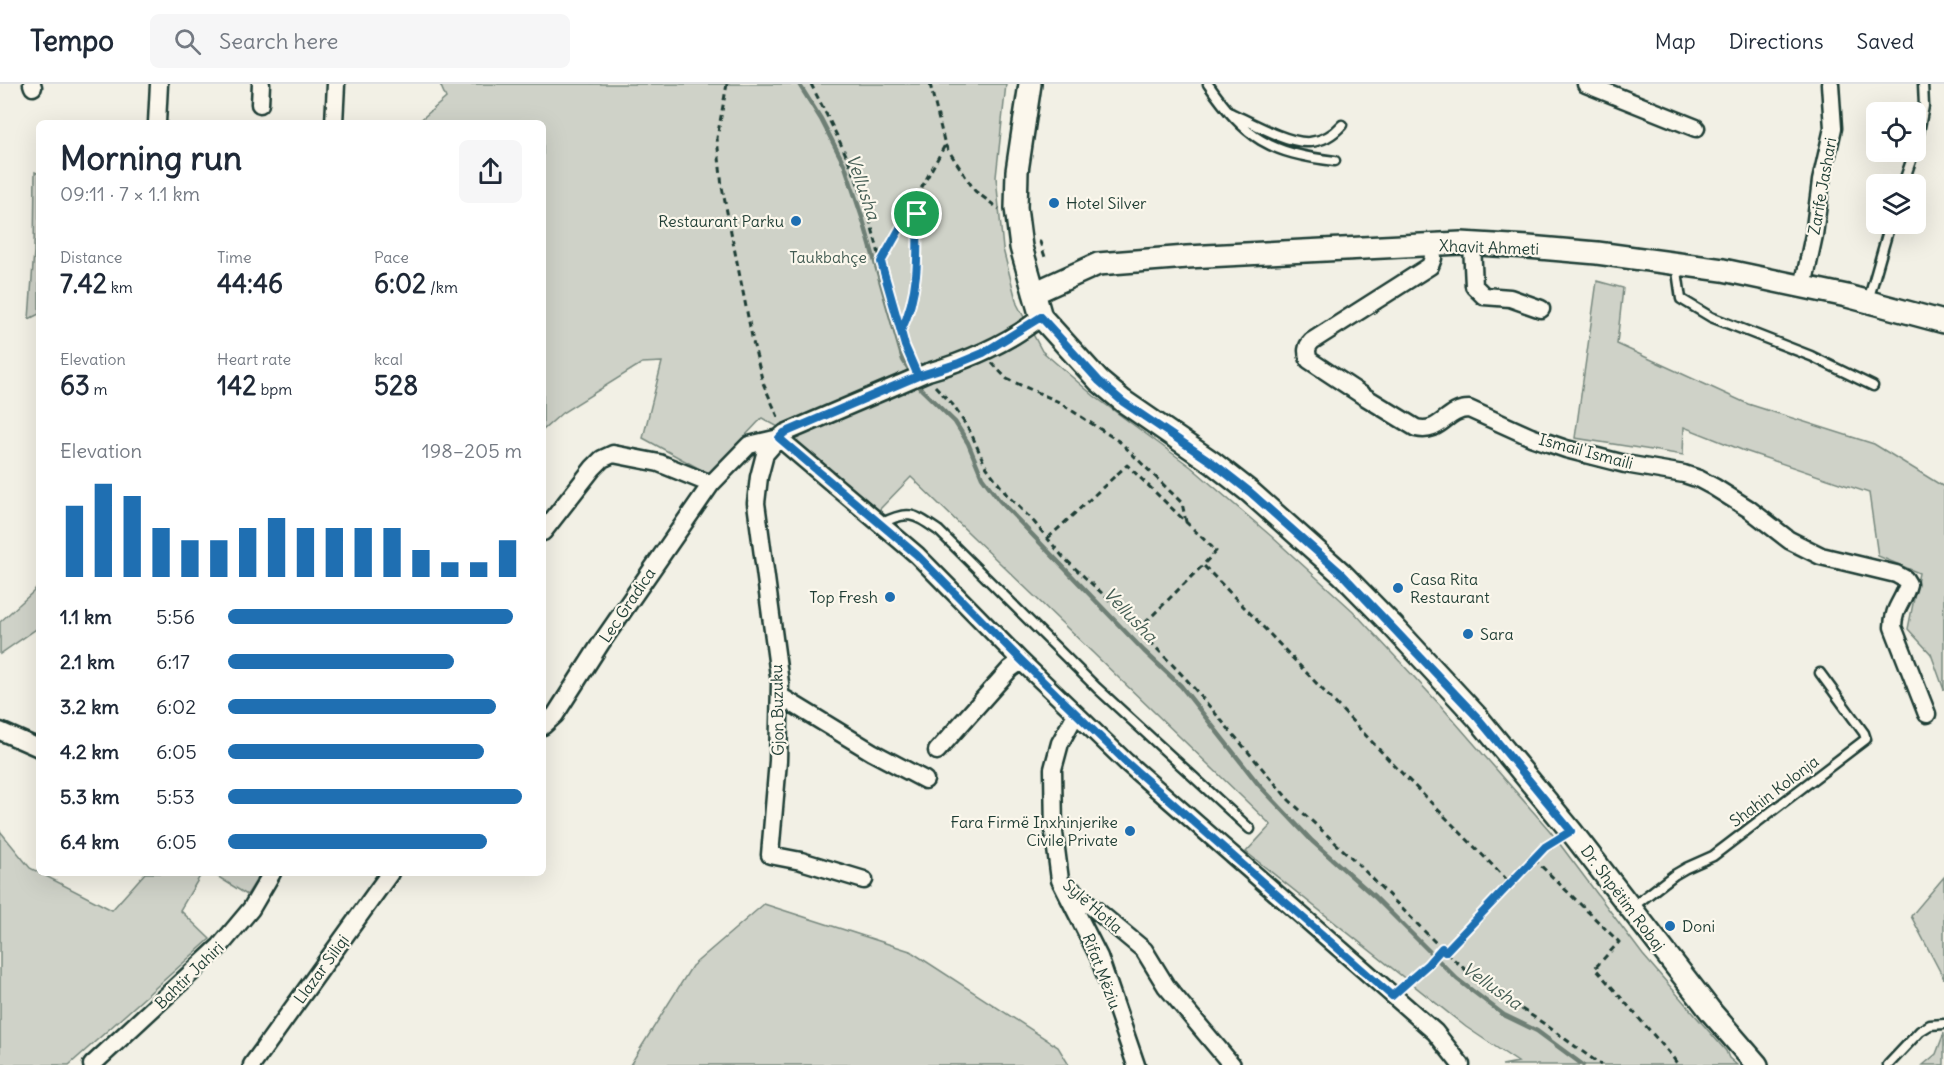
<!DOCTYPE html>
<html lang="en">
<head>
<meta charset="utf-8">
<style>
  body { margin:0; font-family:Delius,sans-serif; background:#f6f6f7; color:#1f2937; height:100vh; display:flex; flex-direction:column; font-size:22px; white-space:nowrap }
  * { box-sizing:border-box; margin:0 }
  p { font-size:20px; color:#747a83 }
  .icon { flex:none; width:33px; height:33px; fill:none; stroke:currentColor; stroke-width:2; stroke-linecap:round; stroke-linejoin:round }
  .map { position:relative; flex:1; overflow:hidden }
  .sheet { position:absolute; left:36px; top:36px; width:510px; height:756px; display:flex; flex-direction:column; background:#fff; border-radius:9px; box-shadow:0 6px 24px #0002 }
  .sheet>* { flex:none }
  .controls { position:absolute; left:1866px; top:18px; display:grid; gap:12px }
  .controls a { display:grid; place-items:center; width:60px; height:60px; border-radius:9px; background:#fff; box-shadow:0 6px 24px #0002; font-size:30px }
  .pin { position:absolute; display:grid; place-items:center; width:51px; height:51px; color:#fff; margin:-26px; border:3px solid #fff; border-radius:50%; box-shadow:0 2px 6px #0007 }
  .round { display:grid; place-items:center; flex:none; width:63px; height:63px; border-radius:9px; background:#f6f6f7 }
  .head { display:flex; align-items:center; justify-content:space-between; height:102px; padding:0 24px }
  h1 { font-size:33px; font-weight:700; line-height:45px }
  .stats { display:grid; grid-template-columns:repeat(3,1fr); gap:9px; height:102px; padding:6px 24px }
  .stats div { display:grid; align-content:center }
  .stats b { font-size:26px; font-weight:700 }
  .stats small { font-size:16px; font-weight:400 }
  .stats p { font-size:16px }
  .chart { height:168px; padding:12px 24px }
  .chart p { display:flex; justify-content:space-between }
  .chart svg { width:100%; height:108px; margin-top:6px; stroke:#1f6fb2; stroke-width:6 }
  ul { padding:0 24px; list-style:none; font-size:20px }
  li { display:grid; grid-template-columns:96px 72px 1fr; align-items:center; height:45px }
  li i { height:15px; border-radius:8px; background:#1f6fb2 }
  header { display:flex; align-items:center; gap:36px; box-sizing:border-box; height:84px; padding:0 30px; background:#fff; border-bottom:2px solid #e0e1e3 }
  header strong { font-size:28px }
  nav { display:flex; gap:33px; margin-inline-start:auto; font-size:21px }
  .search { width:420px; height:54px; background:#f6f6f7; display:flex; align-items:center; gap:15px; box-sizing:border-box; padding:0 21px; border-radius:9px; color:#747a83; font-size:22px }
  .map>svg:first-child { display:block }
  .green { fill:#cfd2c8; stroke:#77887e; stroke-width:1.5 }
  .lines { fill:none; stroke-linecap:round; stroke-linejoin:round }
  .stream { stroke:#6e7f75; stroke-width:4.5 }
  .service-casing { stroke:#1f3d34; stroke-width:13 }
  .minor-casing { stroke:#1f3d34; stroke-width:21 }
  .tertiary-casing { stroke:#1f3d34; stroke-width:26 }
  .path { stroke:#1f3d34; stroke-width:3; stroke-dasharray:6 4.5; stroke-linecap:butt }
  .service { stroke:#fbf7ec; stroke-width:8 }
  .minor { stroke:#fbf7ec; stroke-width:16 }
  .tertiary { stroke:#fbf7ec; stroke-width:21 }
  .minor-bridge-casing { stroke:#1f3d34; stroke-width:21; stroke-linecap:butt }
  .minor-bridge { stroke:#fbf7ec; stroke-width:16 }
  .route-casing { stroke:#fff; stroke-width:12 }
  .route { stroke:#1f6fb2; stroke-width:8 }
  .poi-dot { fill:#1f6fb2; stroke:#fbf7ec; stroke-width:2 }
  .labels { text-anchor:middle; stroke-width:4.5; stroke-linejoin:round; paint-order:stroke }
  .street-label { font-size:16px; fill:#1f3d34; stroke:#fbf7ec }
  .poi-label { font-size:16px; fill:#1f3d34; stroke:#fbf7ec; text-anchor:start }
  .park-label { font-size:16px; fill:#425b52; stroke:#fbf7ec }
  .water-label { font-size:18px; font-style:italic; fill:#465e55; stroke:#fbf7ec }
</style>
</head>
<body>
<header>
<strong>Tempo</strong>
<div class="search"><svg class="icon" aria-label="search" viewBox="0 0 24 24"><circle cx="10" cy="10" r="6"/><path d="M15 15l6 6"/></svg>Search here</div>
<nav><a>Map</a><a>Directions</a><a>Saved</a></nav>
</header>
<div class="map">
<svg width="1944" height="981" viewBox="0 0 1944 981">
  <rect width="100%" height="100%" fill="#f2f0e5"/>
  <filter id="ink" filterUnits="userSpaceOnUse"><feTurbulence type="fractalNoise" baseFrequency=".0167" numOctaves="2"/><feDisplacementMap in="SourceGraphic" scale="12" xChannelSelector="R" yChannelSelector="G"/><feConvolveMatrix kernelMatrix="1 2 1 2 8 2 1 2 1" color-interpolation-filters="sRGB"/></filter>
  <g filter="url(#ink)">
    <path class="green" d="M440 0H1006L996 93 1003 165 1017 220 1042 267 1094 312 1191 383 1271 452 1353 527 1441 622 1550 747 1643 871 1726 967 1729 974 1737 981H1502L1518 978 1466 943 1246 768 1271 741 911 393 879 426 782 345 762 334 709 390 643 354 662 278 642 279 562 329 543 346V39H417L446 14Z
      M35 88 39 90V230L29 235 34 167Z
      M1597 197 1623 204 1617 260 1748 320 1874 360 1944 403V606L1931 570 1908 545 1919 489 1878 472 1869 409 1742 366 1684 343 1683 371 1575 354Z
      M39 500V543L0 570V538L33 508Z
      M0 747 30 784 112 826 145 789H202L180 826 210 855 69 981H0Z
      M212 789H261L247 811Z
      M1944 793V895L1911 832Z
      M764 820 910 867 1058 963 1069 981H630L692 882Z
      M1944 949V981H1923L1936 970Z"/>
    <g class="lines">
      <path class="stream" d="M799 0 821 35 845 82 863 136 903 276 912 290
        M916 297 922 306 955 338 968 359 982 393 999 416 1144 567 1181 602 1259 701 1312 757 1375 813 1457 895 1504 931 1537 947 1583 981"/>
      <defs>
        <path id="service" d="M1208 0C1246 55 1269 69 1335 77
          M1231 29C1250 38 1289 60 1310 58 1323 57 1334 50 1342 41
          M1916 64 1924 22 1923 0
          M1903 100 1914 68
          M1676 180 1681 215 1711 233 1811 272 1873 302
          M1868 217 1890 140
          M880 440C909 425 914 430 939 447L1097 604 1250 745
          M1631 824 1674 791 1686 784 1713 772 1866 655 1864 649 1820 589
          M1888 981 1920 947 1930 941 1944 940"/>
        <path id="minor" d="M32 0 33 3
          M1586 0 1696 44
          M260 20 261 0
          M157 39 159 0
          M334 39 336 0
          M1472 160 1474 202 1484 212 1510 214 1541 225
          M1432 161 1433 174 1430 182 1312 257C1306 263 1306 268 1309 276L1362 311 1416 344C1442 350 1445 325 1469 325L1531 353 1566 365 1625 380 1684 390 1699 395 1714 403 1749 425 1789 456 1821 472 1896 490 1905 495 1908 500C1904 517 1893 524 1893 543L1927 630
          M1803 203 1814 151 1821 97 1833 44 1830 0
          M928 288C969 276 1007 260 1041 233
          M543 448 593 384 602 375 613 370 659 379 711 400
          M780 612 872 668 925 696
          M1076 630 1060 659 1053 685 1054 749 1060 796 1099 873 1136 981
          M543 642 555 631 601 559 711 400 749 361 779 354 785 349 900 300
          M0 647 39 664
          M937 667 1010 585 1021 577
          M864 796 801 777 770 771 778 677 780 599 756 419 759 393 765 370 779 354 917 471 1021 577 1126 678 1435 948 1461 981
          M1067 802 1144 866 1166 902 1232 981
          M92 981 220 862 251 825 272 789
          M252 981 390 789"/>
        <path id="tertiary" d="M1030 0 1017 87 1016 124 1021 163 1041 233 1099 297 1123 317 1213 379 1250 408 1342 490 1391 540 1477 633 1571 747 1712 929 1757 981
          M1034 209 1098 180 1187 173 1461 159 1528 163 1597 169 1723 186 1847 212 1944 238"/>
      </defs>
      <use href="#service" class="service-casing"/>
      <use href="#minor" class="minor-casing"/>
      <use href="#tertiary" class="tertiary-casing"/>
      <path class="path" d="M727 0 717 54 722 103 753 258 763 299 779 335
        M811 0C832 42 855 84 868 130 883 180 892 232 912 280
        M930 0 945 61 975 107 999 125
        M1039 158H1040L1045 173
        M881 178 945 61
        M901 247C921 205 918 161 916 116
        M992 279 1007 295 1057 317 1120 358 1182 419 1186 438
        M935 302 953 321 971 349 985 381 1007 411 1034 438 1063 473 1120 526 1187 596 1289 716 1354 776 1441 864 1477 896 1543 939 1601 981
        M1048 454 1127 381 1216 467 1203 481 1248 527 1391 678 1510 799
        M1138 546 1203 481
        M1534 775 1619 858 1595 884 1672 972 1678 981
        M1445 868 1545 763 1556 756
        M1405 900 1428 880 1441 864"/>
      <use href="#service" class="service"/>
      <use href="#minor" class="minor"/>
      <use href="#tertiary" class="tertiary"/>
      <defs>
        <path id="minor-bridge" d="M900 300 928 288"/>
      </defs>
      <use href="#minor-bridge" class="minor-bridge-casing"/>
      <use href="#minor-bridge" class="minor-bridge"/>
    </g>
  </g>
  <g class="lines" filter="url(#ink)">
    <defs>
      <path id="route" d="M917 130C918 171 919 210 901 247L905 262 918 292 784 349 779 354 917 471 1021 576 1126 678 1392 912 1428 880 1442 864 1445 868 1545 763 1571 747 1477 633 1342 490 1250 408 1213 379 1123 318 1099 297 1041 233 983 269 959 279 918 292 905 262 881 178 916 116 917 130"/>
    </defs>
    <use href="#route" class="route-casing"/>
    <use href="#route" class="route"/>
  </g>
  <g class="poi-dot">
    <circle cx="1054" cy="119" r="6"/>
    <circle cx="796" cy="137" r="6"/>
    <circle cx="1398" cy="504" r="6"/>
    <circle cx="890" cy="513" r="6"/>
    <circle cx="1468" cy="550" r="6"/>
    <circle cx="1130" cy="747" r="6"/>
    <circle cx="1670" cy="842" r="6"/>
  </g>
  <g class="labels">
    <g class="street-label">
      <text transform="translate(1822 102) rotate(-80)" y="6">Zarife Jashari</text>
      <text transform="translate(1489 163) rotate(2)" y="6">Xhavit Ahmeti</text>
      <text transform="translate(1586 367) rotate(15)" y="6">Ismail Ismaili</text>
      <text transform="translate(627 521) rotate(-56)" y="6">Lec Gradica</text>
      <text transform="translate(777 626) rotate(-91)" y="6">Gjon Buzuku</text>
      <text transform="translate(1774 707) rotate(-37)" y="6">Shahin Kolonja</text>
      <text transform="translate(1623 814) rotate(53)" y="6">Dr. Shpëtim Robaj</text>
      <text transform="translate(1093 822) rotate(41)" y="6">Sylë Hotla</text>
      <text transform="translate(321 885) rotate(-54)" y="6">Llazar Siliqi</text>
      <text transform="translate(1102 887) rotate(69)" y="6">Rifat Mëziu</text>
      <text transform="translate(189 891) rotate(-44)" y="6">Bahtir Jahiri</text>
    </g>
    <g class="poi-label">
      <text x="1066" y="125">Hotel Silver</text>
      <text x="784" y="143" text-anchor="end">Restaurant Parku</text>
      <text x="1410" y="501">Casa Rita<tspan x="1410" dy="18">Restaurant</tspan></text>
      <text x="878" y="519" text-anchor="end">Top Fresh</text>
      <text x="1480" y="556">Sara</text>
      <text x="1118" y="744" text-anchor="end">Fara Firmë Inxhinjerike<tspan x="1118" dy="18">Civile Private</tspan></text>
      <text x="1682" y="848">Doni</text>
    </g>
    <g class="park-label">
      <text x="828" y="179">Taukbahçe</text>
    </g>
    <g class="water-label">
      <text transform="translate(863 103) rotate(71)" y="6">Vellusha</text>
      <text transform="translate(1130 531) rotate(46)" y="6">Vellusha</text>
      <text transform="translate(1492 902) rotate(35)" y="6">Vellusha</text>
    </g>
  </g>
</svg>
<div class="controls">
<a><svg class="icon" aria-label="locate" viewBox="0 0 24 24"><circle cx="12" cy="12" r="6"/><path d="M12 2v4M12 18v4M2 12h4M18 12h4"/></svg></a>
<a><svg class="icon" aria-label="layers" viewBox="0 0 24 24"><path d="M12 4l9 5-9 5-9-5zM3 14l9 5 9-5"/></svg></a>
</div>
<div class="pin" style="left:917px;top:130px;background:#1e9e55"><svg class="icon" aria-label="arrive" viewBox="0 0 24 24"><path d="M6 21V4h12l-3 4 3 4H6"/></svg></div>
<section class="sheet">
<div class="head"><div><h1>Morning run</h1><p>09:11 · 7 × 1.1 km</p></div><a class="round"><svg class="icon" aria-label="share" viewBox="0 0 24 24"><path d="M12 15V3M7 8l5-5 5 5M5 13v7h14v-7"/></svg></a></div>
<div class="stats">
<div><p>Distance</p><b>7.42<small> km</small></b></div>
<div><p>Time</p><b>44:46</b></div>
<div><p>Pace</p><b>6:02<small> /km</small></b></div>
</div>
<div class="stats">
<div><p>Elevation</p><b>63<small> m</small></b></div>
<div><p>Heart rate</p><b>142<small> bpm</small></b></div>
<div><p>kcal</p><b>528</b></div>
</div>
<div class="chart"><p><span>Elevation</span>198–205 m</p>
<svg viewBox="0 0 160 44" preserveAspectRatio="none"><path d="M5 44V15M15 44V6M25 44V11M35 44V24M45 44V29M55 44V29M65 44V24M75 44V20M85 44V24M95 44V24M105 44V24M115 44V24M125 44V33M135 44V38M145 44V38M155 44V29"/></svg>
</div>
<ul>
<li><b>1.1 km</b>5:56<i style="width:97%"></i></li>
<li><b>2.1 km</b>6:17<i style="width:77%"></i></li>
<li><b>3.2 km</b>6:02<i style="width:91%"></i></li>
<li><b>4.2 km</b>6:05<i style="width:87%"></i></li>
<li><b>5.3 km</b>5:53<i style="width:100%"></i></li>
<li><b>6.4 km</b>6:05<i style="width:88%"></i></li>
</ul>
</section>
</div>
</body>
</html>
